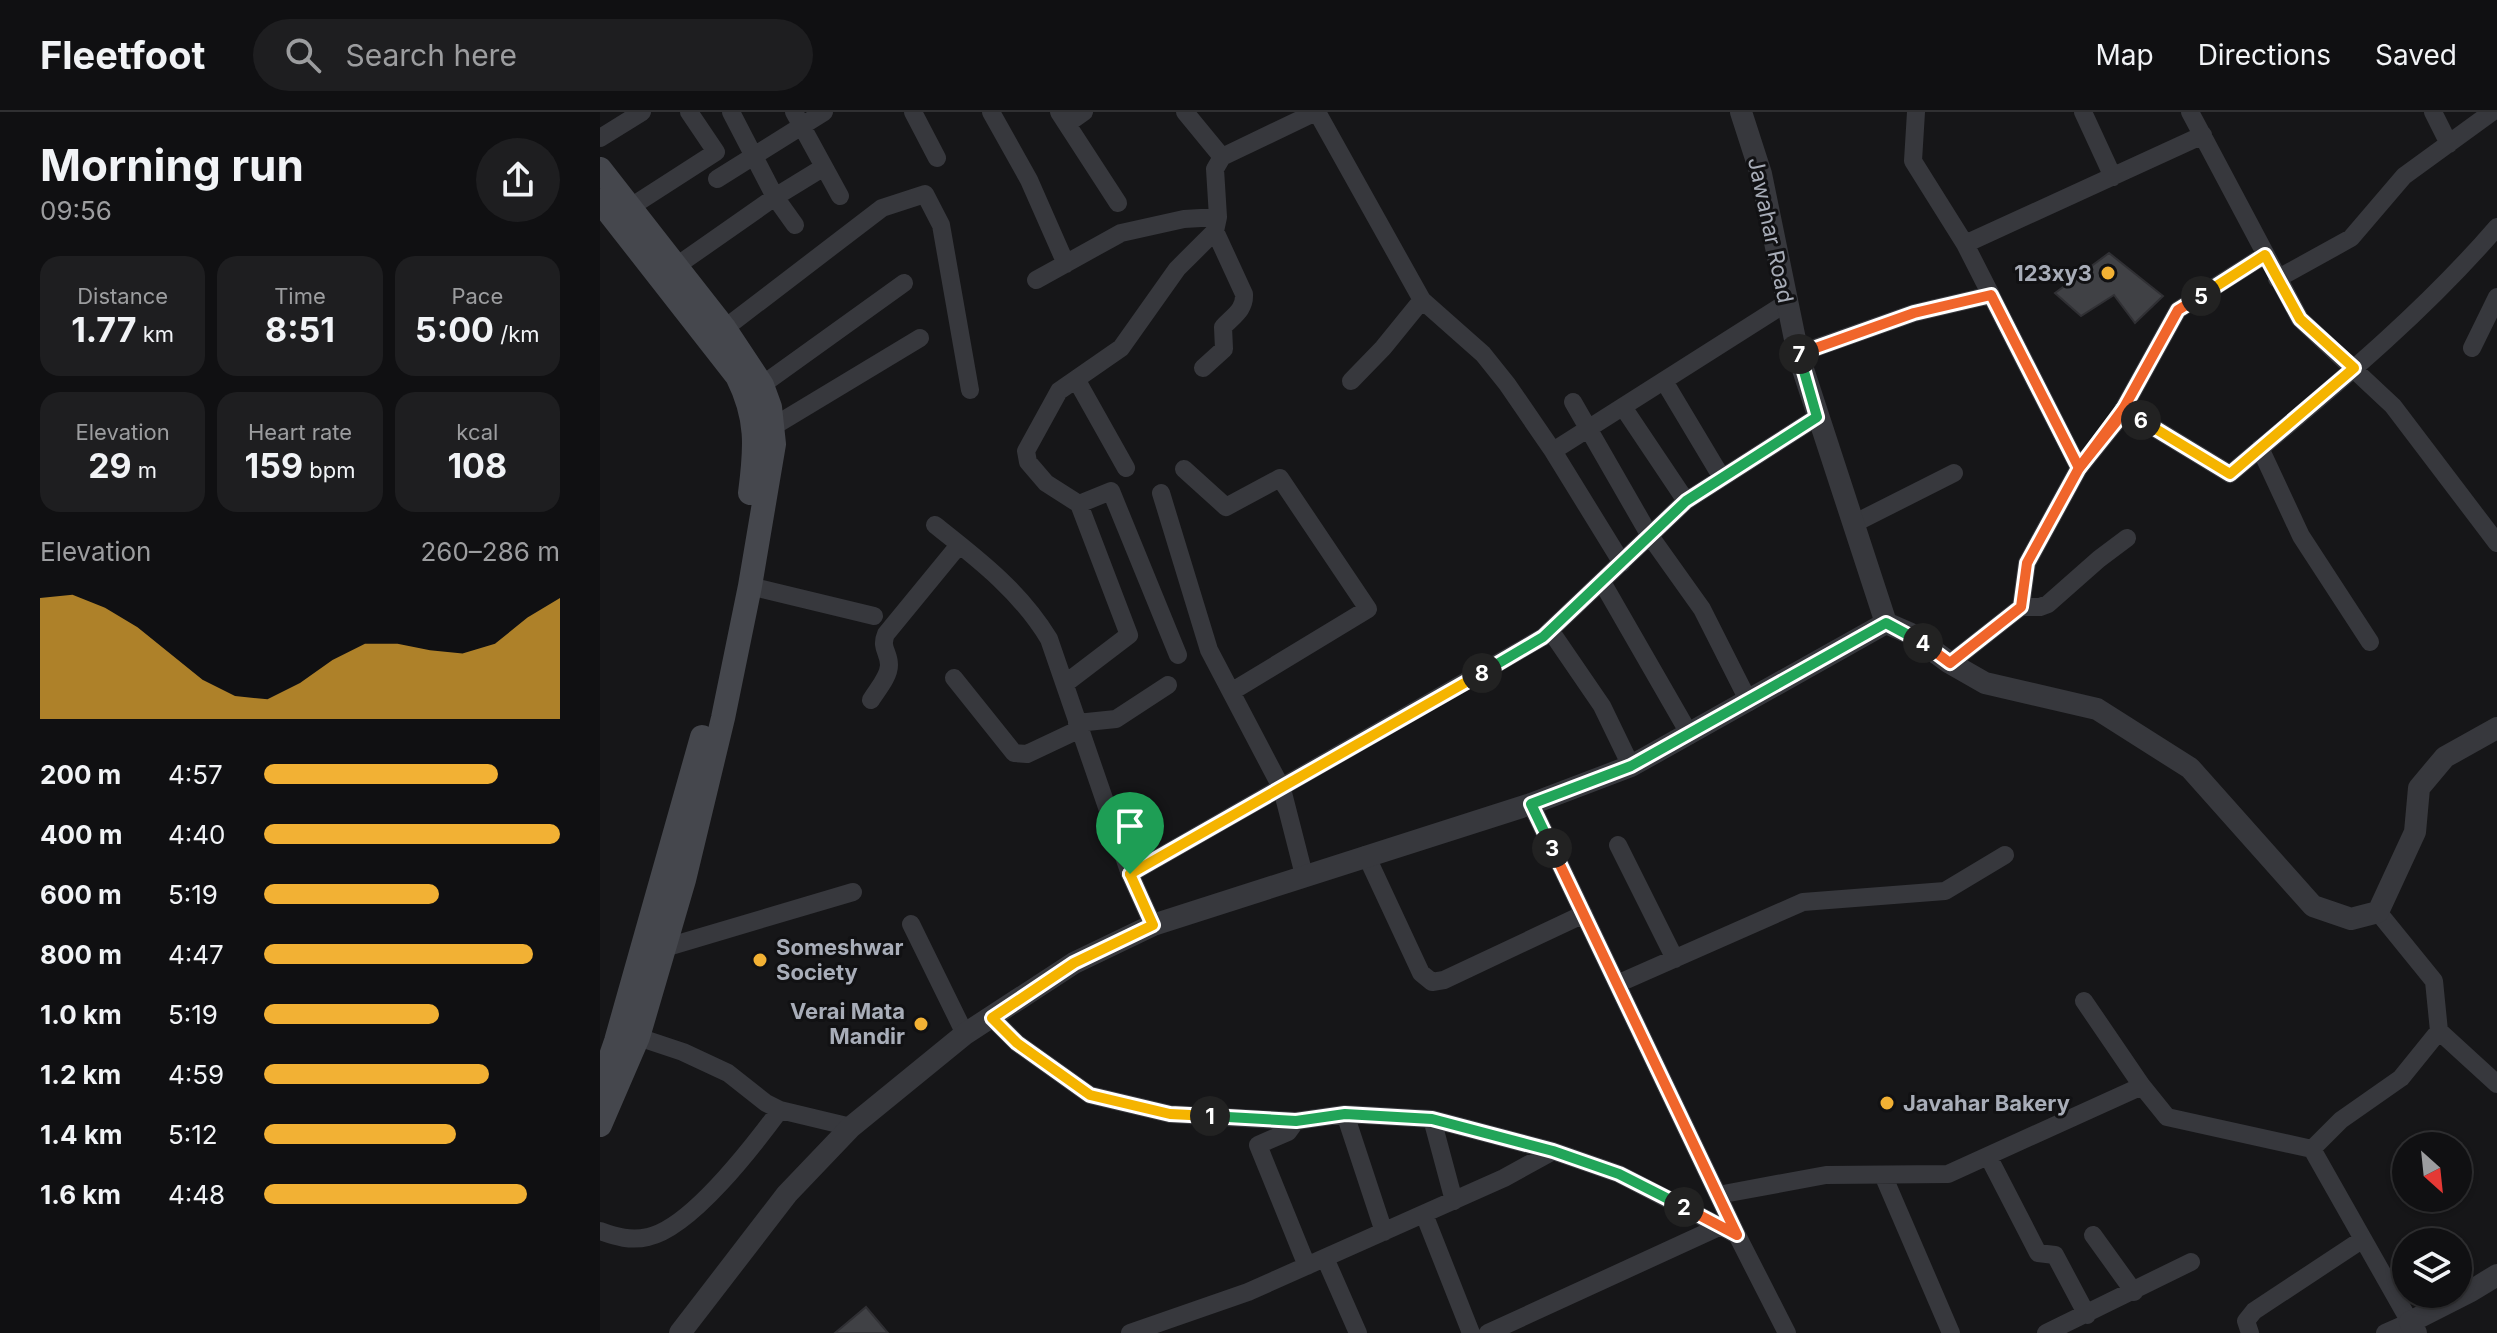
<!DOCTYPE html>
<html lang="en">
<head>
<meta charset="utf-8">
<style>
  body { margin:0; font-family:Inter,sans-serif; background:#1e1e20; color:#f1f3f6; height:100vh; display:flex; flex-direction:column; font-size:30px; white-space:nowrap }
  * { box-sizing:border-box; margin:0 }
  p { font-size:26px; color:#9c9d9f }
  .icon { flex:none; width:44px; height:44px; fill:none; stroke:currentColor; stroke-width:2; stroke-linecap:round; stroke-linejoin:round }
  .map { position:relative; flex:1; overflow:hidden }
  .side { display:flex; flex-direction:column; background:#101012; width:600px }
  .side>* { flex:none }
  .needle { width:52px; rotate:153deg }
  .buttons { position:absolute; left:1792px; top:1020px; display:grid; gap:16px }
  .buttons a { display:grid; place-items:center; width:80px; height:80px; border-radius:50%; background:#101012; box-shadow:0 2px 6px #0004,0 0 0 2px #303032; font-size:40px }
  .pin { position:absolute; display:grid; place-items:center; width:68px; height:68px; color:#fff; margin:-82px -34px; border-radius:50% 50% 50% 0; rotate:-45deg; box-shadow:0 0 8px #0007 }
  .pin .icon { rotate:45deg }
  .km { position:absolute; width:40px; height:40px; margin:-20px; border-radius:50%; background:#222; color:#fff; font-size:22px; line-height:40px; text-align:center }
  .round { display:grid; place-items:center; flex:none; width:84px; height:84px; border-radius:42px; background:#1e1e20 }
  .headline { display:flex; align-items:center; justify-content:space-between; height:136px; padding:0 40px }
  h1 { font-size:44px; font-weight:700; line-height:60px }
  .figures { display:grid; grid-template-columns:repeat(3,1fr); gap:12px; height:136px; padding:8px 40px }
  .figures div { display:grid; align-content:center; border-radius:20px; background:#1e1e20; text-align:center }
  .figures b { font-size:34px; font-weight:700 }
  .figures small { font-size:22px; font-weight:400 }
  .figures p { font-size:22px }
  .chart { height:224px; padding:16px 40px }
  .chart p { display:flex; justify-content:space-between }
  .chart svg { width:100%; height:144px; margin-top:8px; fill:#f2b134; opacity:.7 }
  ul { padding:0 40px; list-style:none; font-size:26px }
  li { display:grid; grid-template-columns:128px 96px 1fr; align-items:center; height:60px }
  li i { height:20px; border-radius:10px; background:#f2b134 }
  header { display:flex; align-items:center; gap:48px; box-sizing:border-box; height:112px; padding:0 40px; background:#101012; border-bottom:2px solid #303032 }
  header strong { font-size:38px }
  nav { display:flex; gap:44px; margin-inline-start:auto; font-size:28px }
  .search { width:560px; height:72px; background:#1e1e20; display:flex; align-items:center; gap:20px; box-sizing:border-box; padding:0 28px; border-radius:44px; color:#9c9d9f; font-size:30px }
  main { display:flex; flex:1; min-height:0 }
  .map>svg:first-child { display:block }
  .building { fill:#404145; stroke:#303034; stroke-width:2 }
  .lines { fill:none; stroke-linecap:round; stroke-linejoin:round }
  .minor { stroke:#37383d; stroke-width:18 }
  .tertiary { stroke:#37383d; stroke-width:22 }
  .secondary { stroke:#45474d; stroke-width:24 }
  .split-1-casing { stroke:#fff; stroke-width:16 }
  .split-2-casing { stroke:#fff; stroke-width:16 }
  .split-3-casing { stroke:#fff; stroke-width:16 }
  .split-4-casing { stroke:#fff; stroke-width:16 }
  .split-5-casing { stroke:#fff; stroke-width:16 }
  .split-6-casing { stroke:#fff; stroke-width:16 }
  .split-7-casing { stroke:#fff; stroke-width:16 }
  .split-8-casing { stroke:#fff; stroke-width:16 }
  .split-9-casing { stroke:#fff; stroke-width:16 }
  .split-1 { stroke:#f5b400; stroke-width:10 }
  .split-2 { stroke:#22a559; stroke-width:10 }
  .split-3 { stroke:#f0652b; stroke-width:10 }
  .split-4 { stroke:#22a559; stroke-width:10 }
  .split-5 { stroke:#f0652b; stroke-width:10 }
  .split-6 { stroke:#f5b400; stroke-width:10 }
  .split-7 { stroke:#f0652b; stroke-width:10 }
  .split-8 { stroke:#22a559; stroke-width:10 }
  .split-9 { stroke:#f5b400; stroke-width:10 }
  .poi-dot { fill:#f2b134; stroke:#111113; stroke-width:3 }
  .labels { text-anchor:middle; stroke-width:6; stroke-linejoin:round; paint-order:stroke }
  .street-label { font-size:22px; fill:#a8adb8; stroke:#111113 }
  .poi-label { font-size:22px; font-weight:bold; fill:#a8adb8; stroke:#111113; text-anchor:end }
</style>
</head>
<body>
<header>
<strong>Fleetfoot</strong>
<div class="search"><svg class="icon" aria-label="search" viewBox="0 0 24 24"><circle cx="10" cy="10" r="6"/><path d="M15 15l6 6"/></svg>Search here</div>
<nav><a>Map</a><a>Directions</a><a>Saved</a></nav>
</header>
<main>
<section class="side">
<div class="headline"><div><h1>Morning run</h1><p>09:56</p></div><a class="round"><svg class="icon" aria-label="share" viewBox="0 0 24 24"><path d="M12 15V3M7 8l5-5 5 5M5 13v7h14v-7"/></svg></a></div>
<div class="figures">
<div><p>Distance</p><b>1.77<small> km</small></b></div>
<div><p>Time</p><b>8:51</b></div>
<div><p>Pace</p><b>5:00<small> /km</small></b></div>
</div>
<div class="figures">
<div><p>Elevation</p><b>29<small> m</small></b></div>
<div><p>Heart rate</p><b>159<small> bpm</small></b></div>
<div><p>kcal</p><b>108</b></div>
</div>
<div class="chart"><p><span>Elevation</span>260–286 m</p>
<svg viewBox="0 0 160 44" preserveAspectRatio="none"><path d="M0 44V7L10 6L20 10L30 16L40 24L50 32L60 37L70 38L80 33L90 26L100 21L110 21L120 23L130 24L140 21L150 13L160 7V44z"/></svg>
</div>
<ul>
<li><b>200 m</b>4:57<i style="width:79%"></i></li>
<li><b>400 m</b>4:40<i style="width:100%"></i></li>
<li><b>600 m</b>5:19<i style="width:59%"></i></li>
<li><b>800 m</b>4:47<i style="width:91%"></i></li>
<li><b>1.0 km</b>5:19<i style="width:59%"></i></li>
<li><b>1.2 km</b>4:59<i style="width:76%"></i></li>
<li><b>1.4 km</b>5:12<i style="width:65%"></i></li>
<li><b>1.6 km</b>4:48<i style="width:89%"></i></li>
</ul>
</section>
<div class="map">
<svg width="1897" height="1221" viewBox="0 0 1897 1221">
  <rect width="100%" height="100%" fill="#161618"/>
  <path class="building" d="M1509 141 1563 184 1535 211 1514 183 1481 204 1455 181Z
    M266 1195 288 1221H235Z"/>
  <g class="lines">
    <path class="minor" d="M131 0 175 85 195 113
      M194 0 240 84
      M313 0 337 46
      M391 0 429 68 466 152
      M459 0 518 91
      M585 0 622 45
      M717 0 822 188 883 242 907 272 953 339 1022 451
      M1316 0 1313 49 1365 132 1479 356
      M1483 0 1513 65
      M1590 0 1700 207 1793 294 1897 431
      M1833 0 1849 32
      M467 12 484 0
      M0 26 42 0
      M117 67 224 0
      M29 96 116 40 89 0
      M1365 132 1603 23
      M75 155 175 85 224 55
      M1677 167 1751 126 1804 64 1892 0
      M436 168 521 121 584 107 618 105
      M116 223 282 96 325 82 341 113 370 278
      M1872 236 1897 185
      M1198 242 1314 201 1391 183
      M603 256 624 237 623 215C633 204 645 198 644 182L615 119
      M476 267 526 356
      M751 269 783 236 822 188
      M1064 269 1122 366
      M162 273 304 171
      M973 290 1050 424 1102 497 1149 590
      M1023 295 1086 389
      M1523 297 1630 362C1722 284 1818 207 1897 115
      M174 314 320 226
      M1660 336 1701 424 1770 530
      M953 339 1186 191
      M584 357 626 395 680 366 768 497 631 580
      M561 381 609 538 682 677 704 763
      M479 392 511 379 578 543
      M1253 412 1354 361
      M335 413C378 447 420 479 449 527L530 762 553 813
      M1002 470 1090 623
      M150 474 274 504
      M1421 495H1440L1448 492 1499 447 1527 426
      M950 518 1002 594 1031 654
      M1350 551 1421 495 1427 451 1479 356 1516 310 1578 198 1665 143
      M354 566 414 641 427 642 480 617
      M466 571 529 523 479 392 446 371 428 350 426 339 459 279 521 236 577 157 615 119 618 105 615 57 622 45 716 0
      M271 588C277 578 289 565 289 553 289 540 280 536 286 522L359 433
      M477 611 516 607 568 573
      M931 692 1137 1123 1187 1221
      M1018 733 1075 847
      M766 743 821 861 832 870 844 868 984 802
      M530 762 943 525 1086 389 1217 305
      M1778 800 1834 869 1839 919 1801 966 1741 1008 1712 1037 1810 1210 1785 1221
      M311 812 365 922
      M64 836 253 780
      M1017 872 1203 790 1345 779 1405 743
      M1484 889 1542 974 1567 1005 1712 1037
      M392 906 417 931 490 983 570 1002 696 1009 745 1002 832 1007 953 1039 1019 1062 1137 1123
      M1839 919 1897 972
      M38 925 83 940 128 961 166 991 180 998 251 1015
      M745 1002 784 1120
      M832 1007 854 1089
      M696 1009 688 1020 658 1033 707 1154
      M1388 1044 1438 1141 1455 1143 1487 1203
      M1283 1063 1351 1221
      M1118 1083 1226 1063 1348 1062 1542 974
      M824 1102 871 1221
      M0 1119C16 1125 31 1129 48 1125 91 1116 154 1033 180 998
      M1493 1123 1534 1180
      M725 1146 758 1221
      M530 1221 648 1180 904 1066 953 1039
      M888 1221 1121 1114
      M1446 1221 1591 1150
      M1650 1221 1646 1209 1654 1199 1763 1127"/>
    <path class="tertiary" d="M1141 0 1161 62 1198 242 1286 511
      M80 1221 187 1082 251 1015 365 922 474 851 553 813 931 692 1031 654 1286 511 1309 521 1350 551 1385 571 1497 597 1590 656 1713 794 1751 807 1778 800 1815 720 1819 676 1845 645 1897 616
      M1816 1221 1810 1210 1871 1179 1897 1163"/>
    <path class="secondary" d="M0 57 125 217 162 273 170 295 174 332 150 474 123 606 84 768 38 925 0 1013
      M0 89 137 264C158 306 156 335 150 381
      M0 976 16 929 102 625"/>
  </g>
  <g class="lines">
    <defs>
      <path id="split-1" d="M530 762 553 813 474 851 392 906 417 931 490 983 570 1002 610 1004"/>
      <path id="split-2" d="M610 1004 696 1009 745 1002 832 1007 953 1039 1019 1062 1084 1095"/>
      <path id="split-3" d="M952 736 1137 1123 1084 1095"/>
      <path id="split-4" d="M952 736 931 692 1031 654 1286 511 1323 531"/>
      <path id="split-5" d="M1323 531 1350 551 1421 495 1427 451 1479 356 1516 310 1578 198 1601 184"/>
      <path id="split-6" d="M1541 308 1630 362 1754 256 1700 207 1665 143 1601 184"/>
      <path id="split-7" d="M1199 242 1314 201 1391 183 1479 356 1523 297 1541 308"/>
      <path id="split-8" d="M882 561 943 525 1086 389 1217 305 1199 242"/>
      <path id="split-9" d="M530 762 882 561"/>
    </defs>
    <use href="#split-1" class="split-1-casing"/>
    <use href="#split-2" class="split-2-casing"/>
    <use href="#split-3" class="split-3-casing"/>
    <use href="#split-4" class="split-4-casing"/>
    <use href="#split-5" class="split-5-casing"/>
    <use href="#split-6" class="split-6-casing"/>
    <use href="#split-7" class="split-7-casing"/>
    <use href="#split-8" class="split-8-casing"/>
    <use href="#split-9" class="split-9-casing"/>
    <use href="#split-1" class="split-1"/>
    <use href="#split-2" class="split-2"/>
    <use href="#split-3" class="split-3"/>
    <use href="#split-4" class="split-4"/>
    <use href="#split-5" class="split-5"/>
    <use href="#split-6" class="split-6"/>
    <use href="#split-7" class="split-7"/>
    <use href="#split-8" class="split-8"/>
    <use href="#split-9" class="split-9"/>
  </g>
  <g class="poi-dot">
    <circle cx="1508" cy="161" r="8"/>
    <circle cx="160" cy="848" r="8"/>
    <circle cx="321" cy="912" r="8"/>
    <circle cx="1287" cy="991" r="8"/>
  </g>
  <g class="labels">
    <g class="street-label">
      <text transform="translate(1171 118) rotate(78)" y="8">Jawahar Road</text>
    </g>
    <g class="poi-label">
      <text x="1492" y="169">123xy3</text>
      <text x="176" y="843" text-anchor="start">Someshwar<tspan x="176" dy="25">Society</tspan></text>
      <text x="305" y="907">Verai Mata<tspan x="305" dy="25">Mandir</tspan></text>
      <text x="1303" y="999" text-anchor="start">Javahar Bakery</text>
    </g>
  </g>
</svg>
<div class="buttons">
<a><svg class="needle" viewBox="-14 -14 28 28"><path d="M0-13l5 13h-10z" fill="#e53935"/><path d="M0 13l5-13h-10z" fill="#9c9d9f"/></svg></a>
<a><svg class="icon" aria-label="layers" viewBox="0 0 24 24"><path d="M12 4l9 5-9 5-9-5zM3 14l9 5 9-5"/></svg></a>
</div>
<div class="pin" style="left:530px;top:762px;background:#1e9e55"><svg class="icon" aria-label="arrive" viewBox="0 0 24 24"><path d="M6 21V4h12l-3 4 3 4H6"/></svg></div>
<b class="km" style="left:610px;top:1004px">1</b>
<b class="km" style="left:1084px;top:1095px">2</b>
<b class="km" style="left:952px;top:736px">3</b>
<b class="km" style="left:1323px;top:531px">4</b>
<b class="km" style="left:1601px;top:184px">5</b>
<b class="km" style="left:1541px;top:308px">6</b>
<b class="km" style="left:1199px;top:242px">7</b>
<b class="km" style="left:882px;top:561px">8</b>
</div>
</main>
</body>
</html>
